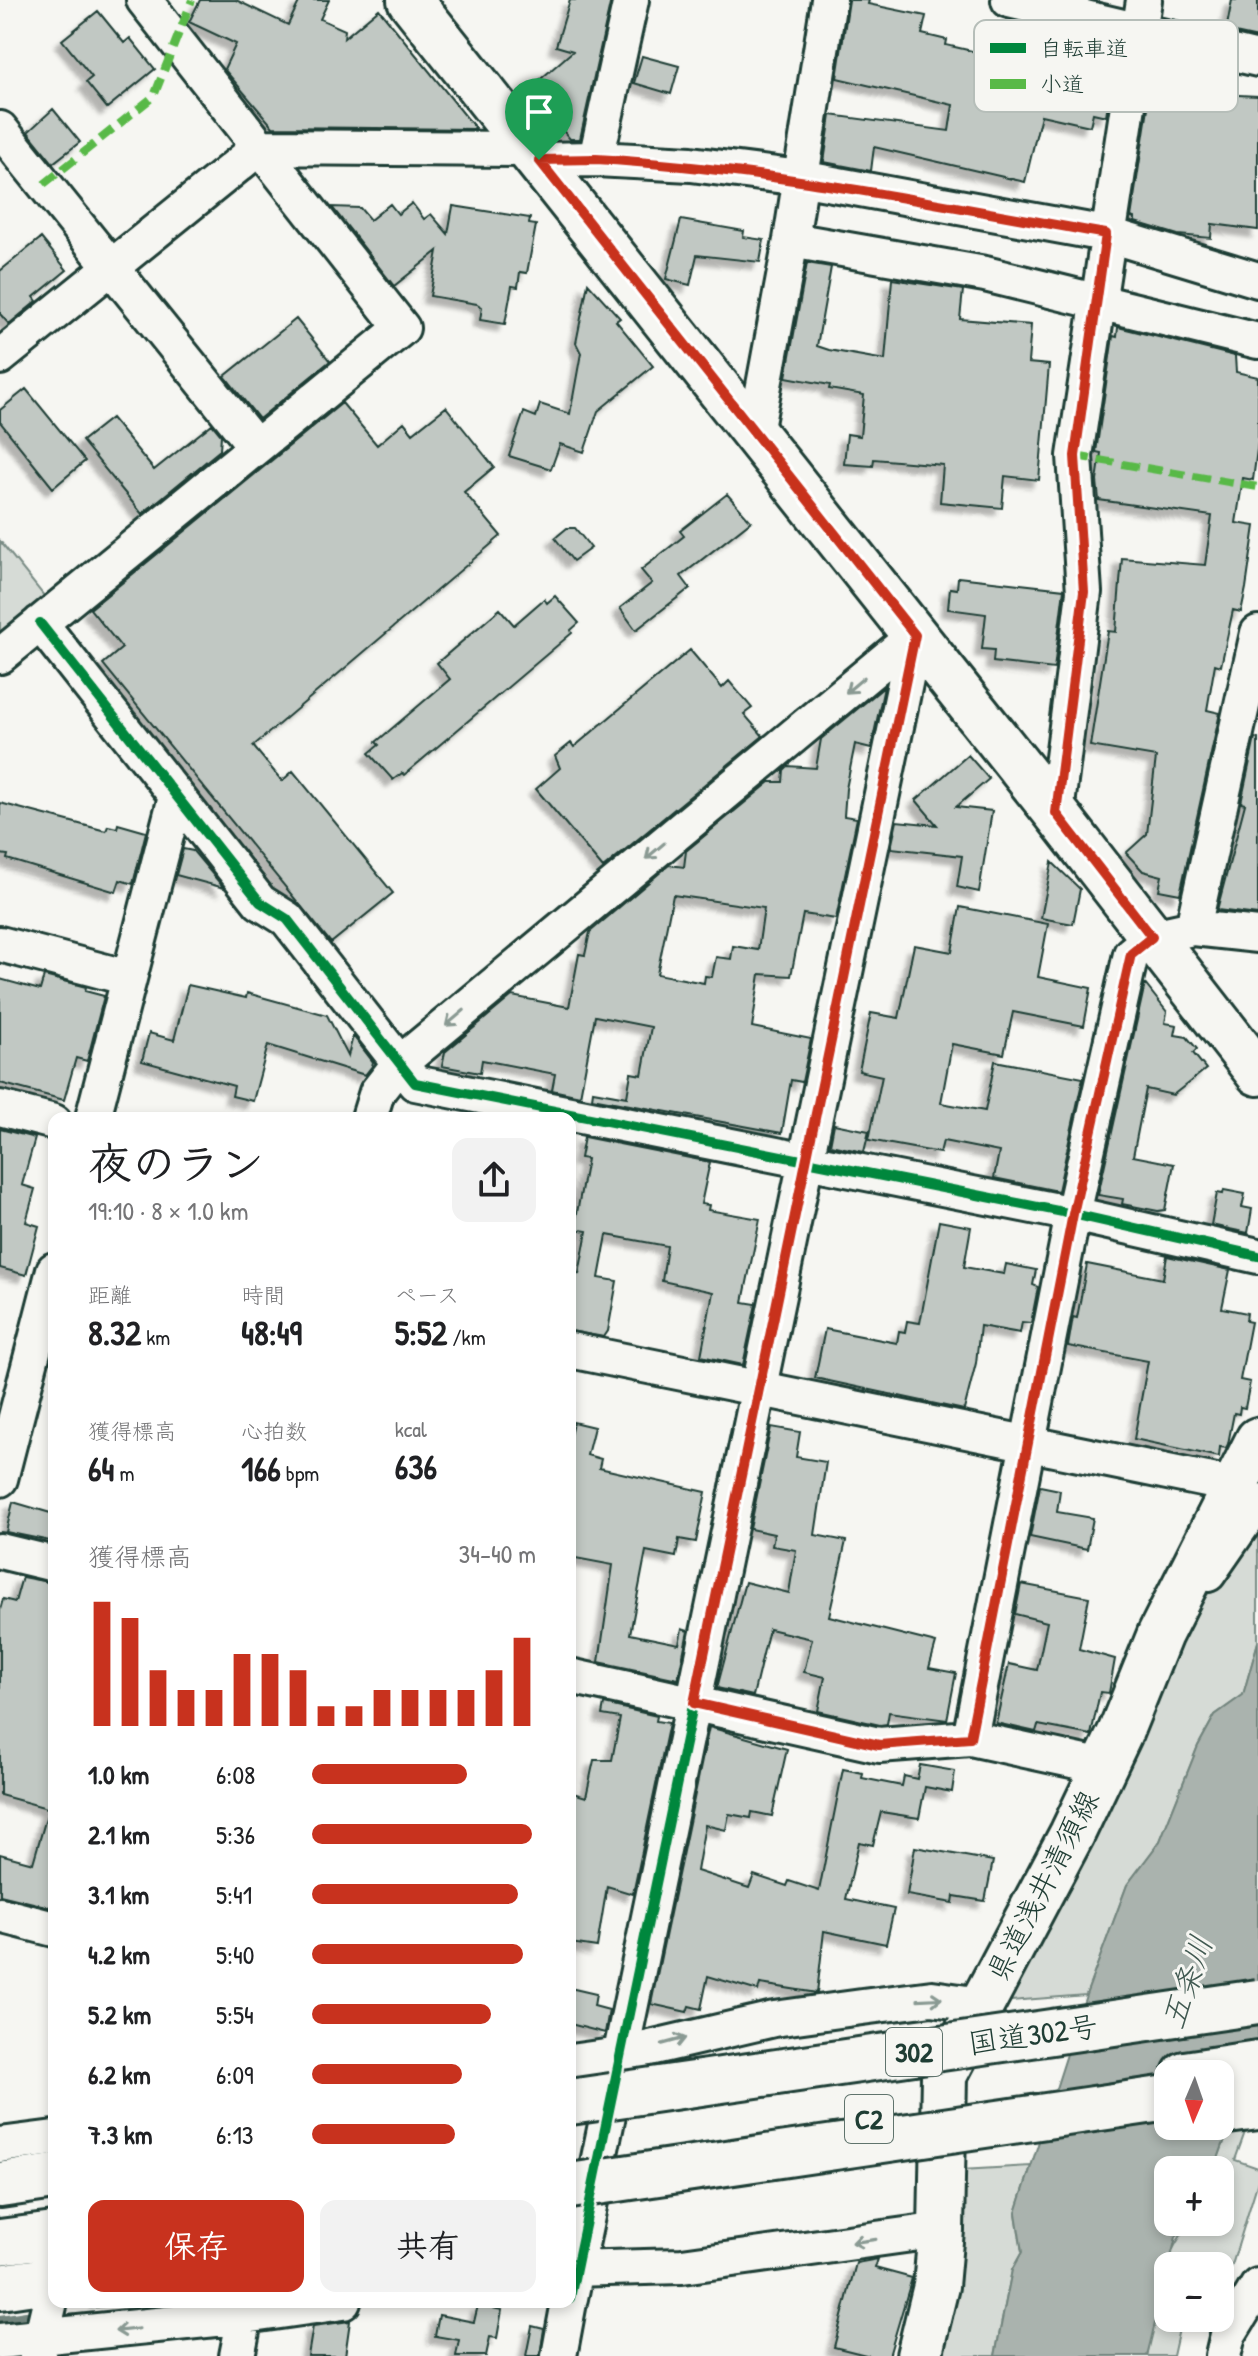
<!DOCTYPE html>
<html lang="ja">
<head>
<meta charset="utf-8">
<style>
  body { margin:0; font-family:"Patrick Hand","Klee One",sans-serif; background:#f2f2f2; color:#202124; height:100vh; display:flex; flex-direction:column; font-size:30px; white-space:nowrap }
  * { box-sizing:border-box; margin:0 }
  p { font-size:26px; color:#757577 }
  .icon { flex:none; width:44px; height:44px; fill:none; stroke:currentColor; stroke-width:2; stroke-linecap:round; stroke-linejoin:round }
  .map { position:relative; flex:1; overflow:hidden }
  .panel { position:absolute; left:48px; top:1112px; width:528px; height:1196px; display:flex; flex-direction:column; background:#fff; border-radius:16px; box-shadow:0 4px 12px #0003 }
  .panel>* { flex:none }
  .needle { width:52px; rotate:182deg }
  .tools { position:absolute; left:1154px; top:2060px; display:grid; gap:16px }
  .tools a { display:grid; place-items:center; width:80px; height:80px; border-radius:16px; background:#fff; box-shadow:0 4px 12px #0003; font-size:40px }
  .pin { position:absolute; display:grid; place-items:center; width:68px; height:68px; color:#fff; margin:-82px -34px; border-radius:50% 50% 50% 0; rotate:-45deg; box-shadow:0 0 8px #0007 }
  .pin .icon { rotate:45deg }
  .round { display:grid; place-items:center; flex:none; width:84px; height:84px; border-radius:16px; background:#f2f2f2 }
  .headline { display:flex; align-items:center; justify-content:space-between; height:136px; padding:0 40px }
  h1 { font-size:44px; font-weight:800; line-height:60px }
  .metrics { display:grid; grid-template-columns:repeat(3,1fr); gap:12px; height:136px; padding:8px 40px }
  .metrics div { display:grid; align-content:center }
  .metrics b { font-size:34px; font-weight:800 }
  .metrics small { font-size:22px; font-weight:400 }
  .metrics p { font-size:22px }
  .chart { height:224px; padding:16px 40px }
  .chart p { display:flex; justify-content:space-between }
  .chart svg { width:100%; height:144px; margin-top:8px; stroke:#c8321e; stroke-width:6 }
  .cta { display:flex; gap:16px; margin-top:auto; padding:16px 40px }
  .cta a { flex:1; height:92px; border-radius:16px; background:#c8321e; color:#fff; font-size:32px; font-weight:800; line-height:92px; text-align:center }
  .cta a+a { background:#f2f2f2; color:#202124 }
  ul { padding:0 40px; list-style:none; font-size:26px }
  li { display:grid; grid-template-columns:128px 96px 1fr; align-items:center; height:60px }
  li i { height:20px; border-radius:10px; background:#c8321e }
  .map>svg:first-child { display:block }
  .green { fill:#d6dbd6; stroke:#7a8c85; stroke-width:2 }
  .water { fill:#aab3ae; stroke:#72847d; stroke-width:2; fill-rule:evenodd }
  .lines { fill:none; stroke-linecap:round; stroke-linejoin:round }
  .stream { stroke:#72847d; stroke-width:8 }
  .building { fill:#c1c8c3; stroke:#1f3d34; stroke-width:2; fill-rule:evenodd; filter:url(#shadow) }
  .minor-casing { stroke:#1f3d34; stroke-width:40 }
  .major-casing { stroke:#1f3d34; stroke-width:50 }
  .highway-casing { stroke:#1f3d34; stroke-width:50 }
  .minor { stroke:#f6f6f2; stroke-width:34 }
  .major { stroke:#f6f6f2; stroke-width:44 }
  .highway { stroke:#f6f6f2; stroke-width:44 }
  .highway-bridge-casing { stroke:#1f3d34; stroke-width:50; stroke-linecap:butt }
  .highway-bridge { stroke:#f6f6f2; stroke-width:44 }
  .quiet { stroke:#58b947; stroke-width:8; stroke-dasharray:16 8; stroke-linecap:butt }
  .cycleway-casing { stroke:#f6f6f2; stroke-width:15 }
  .cycleway { stroke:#00873e; stroke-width:10 }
  .oneway { stroke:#8a9a93 }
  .route-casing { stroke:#fff; stroke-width:16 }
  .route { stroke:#c8321e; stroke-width:10 }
  .labels { text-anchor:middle; stroke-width:6; stroke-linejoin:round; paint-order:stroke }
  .shield { fill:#f6f6f2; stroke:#60746d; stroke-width:2 }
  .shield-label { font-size:28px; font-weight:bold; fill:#1f3d34 }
  .street-label { font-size:30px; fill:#1f3d34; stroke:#f6f6f2 }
  .water-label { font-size:32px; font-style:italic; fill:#425a52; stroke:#f6f6f2 }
  .key { fill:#f6f6f2; stroke:#b6beb9; stroke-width:2 }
  .key-label { font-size:22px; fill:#1f3d34 }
</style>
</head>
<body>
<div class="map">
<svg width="1258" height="2356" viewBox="0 0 1258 2356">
  <defs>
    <filter id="shadow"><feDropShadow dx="-7" dy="7" stdDeviation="2" flood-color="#0004"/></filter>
  </defs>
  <rect width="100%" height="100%" fill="#f6f6f2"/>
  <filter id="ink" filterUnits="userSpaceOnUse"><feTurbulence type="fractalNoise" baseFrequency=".0125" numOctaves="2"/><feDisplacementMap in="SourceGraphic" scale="16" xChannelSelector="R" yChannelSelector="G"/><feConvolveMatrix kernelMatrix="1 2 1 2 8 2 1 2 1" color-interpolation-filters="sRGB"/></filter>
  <g filter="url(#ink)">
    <path class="green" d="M0 541 45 597 0 633Z
      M1258 1519V1642L1243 1695 1215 1715 1198 1746 1160 1841 1127 1885 1086 1995 997 2002 1171 1649Z
      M1258 2046V2096L1235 2160 1258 2168V2181L1220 2304V2266H1168V2318H1216L1215 2321 1181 2320 1173 2356H1147C1156 2313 1159 2252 1193 2222H1220V2170H1214Z
      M1031 2166 1016 2213 1022 2252 1012 2270 995 2356H936L961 2170Z"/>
    <path class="water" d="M1258 1642V2046L1214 2170H1168V2222H1193L1176 2237 1147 2356H995L1012 2270 1022 2252 1016 2213 1086 1995 1127 1885 1160 1841 1198 1746 1215 1715 1243 1695ZM1168 2074H1220V2126H1168Z"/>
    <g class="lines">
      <path class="stream" d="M91 2305 116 2302
        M0 2319 26 2315"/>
    </g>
    <path class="building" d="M200 0H236L288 25 300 0H329L320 19 345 30 344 38 379 9 476 129 273 127 224 69 236 44 189 22Z
      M570 0H611L580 139H570L528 90 573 51 556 46Z
      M849 0H869L868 4 926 16 922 34 947 40 946 45 1007 59 1017 23 1059 32 1055 49 1114 63 1106 116 1093 113 1090 126 1041 115 1025 182 874 147 871 171 824 162 831 115 949 131 953 105 837 78Z
      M1232 0H1258V38L1226 31Z
      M98 11 124 43 130 38 155 69 107 108 86 82 92 77 62 40Z
      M642 56 679 66 671 94 634 83Z
      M1176 92 1258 96V230L1212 224 1211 238 1178 235 1135 222V218L1131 217 1150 95 1175 99Z
      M53 109 80 142 53 163 28 132Z
      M412 203 424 219 431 214 448 234 453 206 530 218 529 224 536 225 527 273 520 272 518 287 512 286 505 324 480 320 482 307 477 304 430 296 438 251 394 286 332 207 360 208 370 220 390 204 398 214Z
      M681 220 744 231 743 237 764 240 760 262 697 255 690 285 666 279Z
      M41 238 67 270 34 297 37 301 9 324 0 314V271Z
      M807 263 831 267 817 346 829 350 885 360 892 279 963 290 960 319 1031 325 1028 363 1049 365 1039 480 1005 476 1002 508 940 502 943 465 874 459 873 466 844 464 847 434 860 436 864 395 829 389 830 385 786 377Z
      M588 283 620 318 616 321 653 366 598 411 584 452 560 444 551 469 509 456 524 412 536 417 540 404 570 414 581 353 576 343Z
      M296 319 330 361 259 419 225 376Z
      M1118 327 1235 356 1236 372 1258 377V442L1253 480 1243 478 1236 523 1255 526 1246 588 1241 612 1233 610 1221 666 1215 664 1207 710 1220 713 1180 894 1159 890 1162 876 1143 871 1126 853 1147 834 1156 757 1090 746 1108 631 1116 632 1122 558 1205 565 1212 516 1099 500 1097 481 1101 453 1096 452 1113 336 1117 337Z
      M26 389 85 461 53 488 0 422V410Z
      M342 403 377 445 404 422 413 433 446 407 494 467 464 492 501 536 253 746 282 781 293 771 393 893 331 943 103 664 122 648 90 609Z
      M111 418 154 470 212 424 221 435 220 450 142 514 82 441Z
      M727 494 751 521 681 576 690 588 636 630 620 608 652 583 641 570 684 536 680 531Z
      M567 528H575L591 548 573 561 555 538Z
      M958 577 1064 589 1054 669 993 662 994 650 982 649 986 614 948 609 950 588 957 589Z
      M555 596 579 623 571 630 572 633 404 775 402 773 393 780 369 753 379 745 376 742 450 679 437 663 500 609 514 625 544 599 547 603Z
      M690 650 722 688 729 681 752 708 744 714 763 736 603 868 536 789 560 768 555 756 571 743 574 747Z
      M884 687 871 748 855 744 846 789 844 816 857 818 836 919 803 914 791 976 760 974 752 1027 811 1039 802 1082 791 1080 782 1133 592 1098 593 1091 627 1097 631 1073 642 1075 651 1027 595 1016 580 1096 552 1090 555 1074 482 1060 480 1073 442 1066 445 1052 512 996 569 1007 579 954 585 955 590 932 669 865 684 867 686 851 770 782H783L784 770 788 766 816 768 821 739ZM673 895 764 908 758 950 733 946 731 959 716 957 712 977 705 976 704 983 657 974Z
      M1255 738 1258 739V915L1217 910 1245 804 1241 803Z
      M968 755 989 779 956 807 992 811 979 892 957 887 962 856 891 848 897 821 937 825 916 800Z
      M0 803 106 831 108 826 117 828 118 824 146 832 133 884 120 880 116 892 7 859 8 855 0 854Z
      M183 849 193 851 224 888 176 875Z
      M1052 862 1080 889 1073 924 1041 918Z
      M960 907 1048 924 1038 977 1091 988 1084 1026 1013 1012 1004 1054 952 1044 941 1103 985 1111 995 1061 1083 1078 1058 1191 994 1178 999 1152 943 1141 940 1153 869 1140 882 1076 859 1071 871 1013 899 1018 914 945 952 952Z
      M44 976 86 987 85 991 104 996 87 1061 76 1058 64 1100 0 1083V979L40 990Z
      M1145 984 1167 1012 1165 1023 1177 1025 1175 1035 1187 1037 1197 1049 1193 1053 1206 1069 1173 1095 1146 1089 1133 1156 1174 1164 1165 1210 1158 1211 1122 1204 1123 1199 1098 1195Z
      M188 985 246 998 247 993 327 1015 348 1056 353 1036 373 1062 372 1066 365 1075 268 1045 253 1101 232 1096 234 1086 142 1061 149 1033 174 1040Z
      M834 1124 869 1131 864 1152 830 1145Z
      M0 1129 35 1138 22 1185 35 1189 26 1222 39 1226 26 1275 0 1268Z
      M584 1137 710 1162 701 1204 709 1205 708 1210 760 1219 743 1302 756 1304 743 1365 701 1356 713 1292 662 1281 667 1246 607 1235 599 1278 617 1281 608 1331 604 1337 570 1331V1272L579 1274 587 1231 574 1229 587 1159 580 1158Z
      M1224 1190 1245 1194 1242 1207 1252 1209 1248 1233 1211 1225 1217 1193 1223 1194Z
      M939 1221 971 1227 964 1267 1004 1274 1006 1264 1036 1270 1033 1285 1038 1287 1031 1323 1022 1322 1020 1333 980 1326 976 1363 964 1410 815 1378 825 1329 897 1343 899 1331 905 1332 907 1321 920 1323Z
      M1167 1256 1230 1270 1222 1308 1247 1313 1246 1321 1251 1322 1240 1380 1250 1382 1245 1408 1240 1407 1239 1414 1234 1413 1228 1444 1226 1448 1220 1447 1219 1457 1134 1439 1148 1361 1068 1346 1073 1317 1077 1318 1087 1264 1163 1279Z
      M573 1422 594 1427 587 1455 601 1459 599 1468 706 1492 696 1542 679 1539 676 1557 646 1551 630 1634 679 1644 682 1629 688 1631 678 1679 599 1662 613 1565 570 1557V1435Z
      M771 1427 800 1432 796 1457 826 1462 815 1535 846 1541 829 1616 936 1643 929 1668 956 1673 947 1720 889 1712 887 1724 880 1725 818 1711 825 1677 804 1672 812 1639 769 1629 753 1696 717 1688 745 1582 789 1593 796 1550 772 1546 774 1534 750 1529Z
      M1040 1486 1060 1490 1057 1512 1093 1518 1087 1549 1030 1537Z
      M13 1502 54 1514 50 1541 6 1532Z
      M22 1577 54 1583V1810L0 1795V1610L3 1599 15 1602Z
      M1021 1584 1089 1597 1079 1649 1115 1659 1109 1693 1100 1692 1091 1735 1038 1725 1036 1732 996 1723 1009 1664 1037 1670 1047 1622 1015 1614Z
      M604 1704 657 1716 656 1721 669 1723 633 1894 607 1886 597 1947 570 1943V1792L586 1797 594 1760H612L620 1718 602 1715Z
      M709 1727 787 1749 772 1816 752 1812 751 1818 729 1814 726 1830 705 1825 697 1871 749 1888 754 1875 787 1886 789 1881 819 1891 843 1769 863 1773 862 1778 902 1786 904 1776 917 1779 920 1765 955 1771 952 1792 925 1787 919 1818 881 1812 873 1845 859 1842 846 1899 894 1909 886 1944 824 1931 817 1993 760 1984 758 1991 708 1976 701 2009 689 2006 687 2012 651 2004Z
      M48 1811 54 1812V1908L0 1895V1854L33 1863Z
      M915 1847 993 1861 985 1901 954 1896 953 1903 907 1895Z
      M570 1988 596 1994 594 2006 609 2010 605 2033 570 2024Z
      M878 2259 875 2268 912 2278 889 2356H870L834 2347 856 2263Z
      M478 2305 502 2310 497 2338 490 2337 486 2356H456L459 2340 435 2336 439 2315 474 2322Z
      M350 2321 345 2356H308L313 2326Z
      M532 2326 544 2329 540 2356H526Z"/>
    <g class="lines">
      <defs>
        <path id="minor" d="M1009 0 1258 59
          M0 129 256 447
          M596 159 631 0
          M539 160 596 159 691 164 800 178 1106 234 1258 280
          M791 240 985 274 1258 341
          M0 357 260 147 530 149
          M755 434 791 240 829 0
          M40 623 260 902 287 919 415 1083 1073 1214 1258 1256
          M0 656 402 328 144 0
          M1056 813 1084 592 1075 456 1144 0
          M1193 928 1258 935
          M0 944 129 978
          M0 1108 54 1122
          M93 1118 176 797
          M369 1118 377 1092 399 1064 915 635
          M570 1350 1236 1486
          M0 1479 54 1270
          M0 1551 54 1564
          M1208 1574 1258 1502
          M570 1676 879 1745 970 1738 1104 1767
          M970 1738 1073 1214 1131 954 1152 937 1193 928 1258 633
          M0 1915 54 1929
          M570 2062 620 2055 774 2019 862 2007 932 1998 981 2005
          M0 2145 54 2138
          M570 2269 682 2266 941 2230
          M570 2298 915 635
          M0 2341 245 2316 343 2302
          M37 2356 54 2285
          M237 2356 245 2316
          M559 2356 569 2302
          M1223 2356 1228 2335 1258 2286"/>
        <path id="major" d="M410 0 1056 813 1258 1073
          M919 2356 936 2286 941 2230 944 2076 1072 1834 1120 1733 1160 1634 1258 1440"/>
        <path id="highway" d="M1185 2074 1258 2063
          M1220 2112 1258 2107
          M0 2185 54 2177
          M0 2242 54 2235
          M0 2287 54 2279"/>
      </defs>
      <use href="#minor" class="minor-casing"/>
      <use href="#major" class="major-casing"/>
      <use href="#highway" class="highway-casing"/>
      <use href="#minor" class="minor"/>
      <use href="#major" class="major"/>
      <use href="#highway" class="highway"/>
      <defs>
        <path id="highway-bridge" d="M570 2102 1258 2002
          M570 2186 1168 2098"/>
      </defs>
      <use href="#highway-bridge" class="highway-bridge-casing"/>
      <use href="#highway-bridge" class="highway-bridge"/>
      <path class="quiet" d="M44 184 154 96 192 0
        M1075 456 1258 487"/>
      <defs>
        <path id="cycleway" d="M40 623 260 902 287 919 415 1083 1073 1214 1258 1256
          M570 2298 915 635"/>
      </defs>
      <use href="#cycleway" class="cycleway-casing"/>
      <use href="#cycleway" class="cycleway"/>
    </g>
    <defs><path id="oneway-shaft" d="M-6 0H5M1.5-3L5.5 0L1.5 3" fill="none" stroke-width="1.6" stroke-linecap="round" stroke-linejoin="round" transform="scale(2)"/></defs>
    <g class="oneway">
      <use href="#oneway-shaft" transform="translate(855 685) rotate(140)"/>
      <use href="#oneway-shaft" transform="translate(655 851) rotate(140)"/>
      <use href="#oneway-shaft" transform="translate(455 1018) rotate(140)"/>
      <use href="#oneway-shaft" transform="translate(930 1999) rotate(-3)"/>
      <use href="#oneway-shaft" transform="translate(674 2041) rotate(-15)"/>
      <use href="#oneway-shaft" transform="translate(864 2241) rotate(172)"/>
      <use href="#oneway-shaft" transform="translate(127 2330) rotate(174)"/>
    </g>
  </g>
  <g class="lines" filter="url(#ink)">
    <defs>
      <path id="route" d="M596 159C768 169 936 204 1106 234L1075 456 1084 592 1056 813 1152 937 1131 954 1073 1214 970 1738 879 1745 694 1703 915 635 539 160Z"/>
    </defs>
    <use href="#route" class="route-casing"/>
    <use href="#route" class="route"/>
  </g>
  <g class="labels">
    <g class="shield">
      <rect x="886" y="2028" width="56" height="48" rx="6"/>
      <rect x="845" y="2095" width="48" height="48" rx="6"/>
    </g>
    <g class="shield-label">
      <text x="914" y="2062">302</text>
      <text x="869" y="2129">C2</text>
    </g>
    <g class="street-label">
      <text transform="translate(1043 1886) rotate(-63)" y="10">県道浅井清須線</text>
      <text transform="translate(1033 2035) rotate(-8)" y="10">国道302号</text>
    </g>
    <g class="water-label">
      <text transform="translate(1187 1982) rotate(-71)" y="11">五条川</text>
    </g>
  </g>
  <rect x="974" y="20" width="264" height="92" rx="12" class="key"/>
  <rect x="990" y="43" width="36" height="10" fill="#00873e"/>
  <rect x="990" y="79" width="36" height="10" fill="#58b947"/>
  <g class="key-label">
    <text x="1040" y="56">自転車道</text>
    <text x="1040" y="92">小道</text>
  </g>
</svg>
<div class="tools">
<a><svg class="needle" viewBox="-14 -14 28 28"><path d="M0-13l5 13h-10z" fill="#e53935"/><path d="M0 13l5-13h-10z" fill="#757577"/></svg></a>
<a>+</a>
<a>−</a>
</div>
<div class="pin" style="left:539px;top:160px;background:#1e9e55"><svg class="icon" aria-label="arrive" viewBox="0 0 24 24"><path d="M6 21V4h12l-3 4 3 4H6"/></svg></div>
<section class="panel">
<div class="headline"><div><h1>夜のラン</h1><p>19:10 · 8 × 1.0 km</p></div><a class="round"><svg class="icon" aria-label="share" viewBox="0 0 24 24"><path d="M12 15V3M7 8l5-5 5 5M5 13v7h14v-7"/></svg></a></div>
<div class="metrics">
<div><p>距離</p><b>8.32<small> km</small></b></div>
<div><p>時間</p><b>48:49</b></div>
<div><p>ペース</p><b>5:52<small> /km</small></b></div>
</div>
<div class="metrics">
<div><p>獲得標高</p><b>64<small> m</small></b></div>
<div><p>心拍数</p><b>166<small> bpm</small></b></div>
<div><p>kcal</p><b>636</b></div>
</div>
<div class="chart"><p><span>獲得標高</span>34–40 m</p>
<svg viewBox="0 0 160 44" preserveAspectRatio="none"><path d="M5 44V6M15 44V11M25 44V27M35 44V33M45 44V33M55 44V22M65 44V22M75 44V27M85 44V38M95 44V38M105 44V33M115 44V33M125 44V33M135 44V33M145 44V27M155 44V17"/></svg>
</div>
<ul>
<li><b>1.0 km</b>6:08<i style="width:69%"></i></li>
<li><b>2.1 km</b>5:36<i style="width:98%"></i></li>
<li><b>3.1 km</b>5:41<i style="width:92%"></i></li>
<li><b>4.2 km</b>5:40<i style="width:94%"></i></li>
<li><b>5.2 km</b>5:54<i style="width:80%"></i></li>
<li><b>6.2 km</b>6:09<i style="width:67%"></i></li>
<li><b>7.3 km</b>6:13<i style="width:64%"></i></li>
</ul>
<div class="cta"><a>保存</a><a>共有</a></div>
</section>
</div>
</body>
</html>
